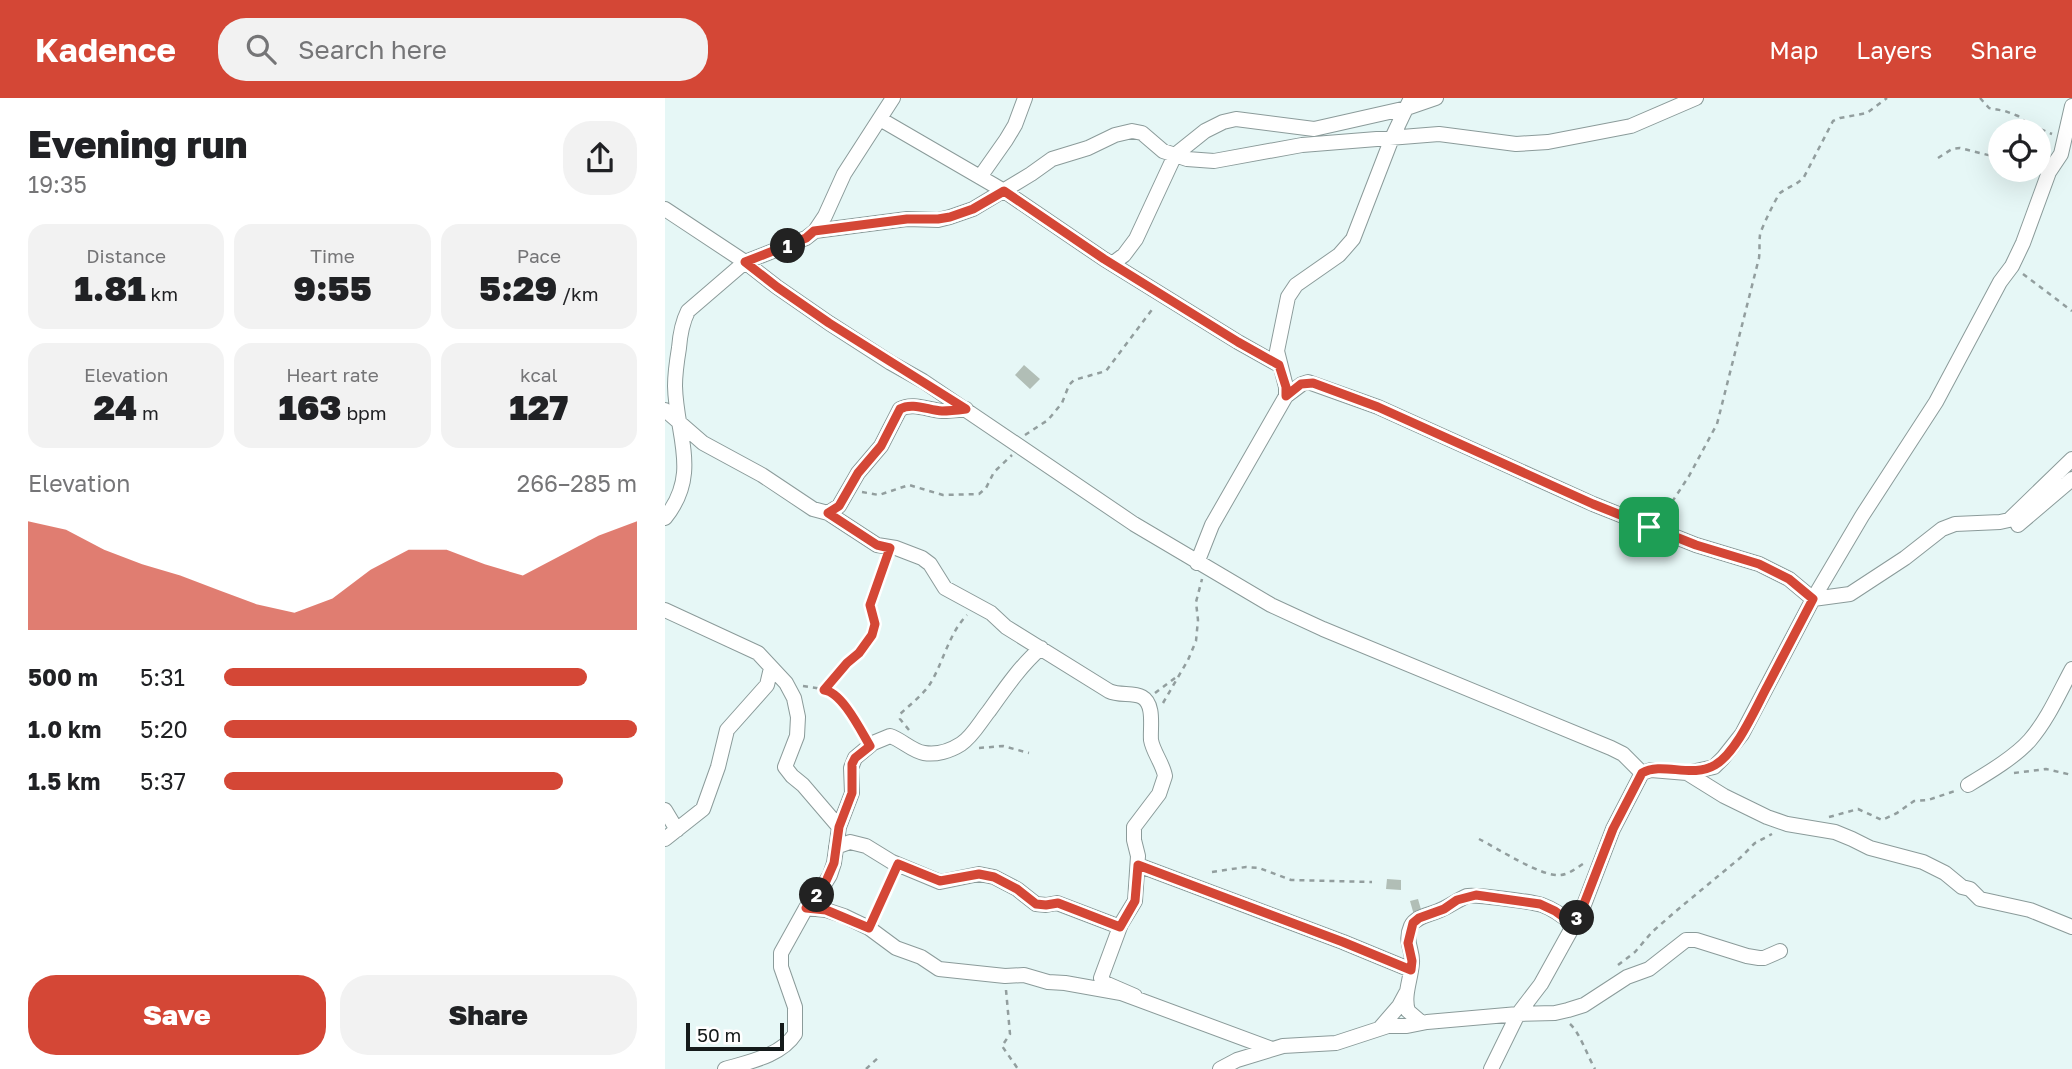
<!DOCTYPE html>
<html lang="en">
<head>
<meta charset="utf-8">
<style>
  body { margin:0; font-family:"Golos Text",sans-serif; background:#f2f2f2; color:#202124; height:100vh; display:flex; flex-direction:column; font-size:26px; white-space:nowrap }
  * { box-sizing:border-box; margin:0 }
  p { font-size:23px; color:#757577 }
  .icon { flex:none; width:38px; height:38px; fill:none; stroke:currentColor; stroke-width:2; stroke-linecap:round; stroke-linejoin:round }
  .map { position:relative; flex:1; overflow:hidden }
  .drawer { display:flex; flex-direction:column; background:#fff; width:665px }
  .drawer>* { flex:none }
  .tools { position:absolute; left:1323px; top:21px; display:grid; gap:14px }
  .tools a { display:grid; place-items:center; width:63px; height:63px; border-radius:50%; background:#fff; box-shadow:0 7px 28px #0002; font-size:35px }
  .scale { position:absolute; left:21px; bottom:18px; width:98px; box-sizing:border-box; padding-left:7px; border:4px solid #141a1a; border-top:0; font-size:19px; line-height:24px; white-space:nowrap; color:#141a1a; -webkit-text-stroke:5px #fff; paint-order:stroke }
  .pin { position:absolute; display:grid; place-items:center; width:60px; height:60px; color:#fff; margin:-30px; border-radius:14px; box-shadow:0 4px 10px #0006 }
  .km { position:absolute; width:35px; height:35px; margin:-18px; border-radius:50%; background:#222; color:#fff; font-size:19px; line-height:35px; text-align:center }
  .round { display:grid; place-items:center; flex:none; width:74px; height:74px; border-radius:28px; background:#f2f2f2 }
  .head { display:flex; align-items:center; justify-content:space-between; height:119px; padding:0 28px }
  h1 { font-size:38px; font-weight:800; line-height:52px }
  .figures { display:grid; grid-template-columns:repeat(3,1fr); gap:10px; height:119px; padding:7px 28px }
  .figures div { display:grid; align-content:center; border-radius:18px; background:#f2f2f2; text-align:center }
  .figures b { font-size:35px; font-weight:800 }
  .figures small { font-size:19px; font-weight:400 }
  .figures p { font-size:19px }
  .chart { height:196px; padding:14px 28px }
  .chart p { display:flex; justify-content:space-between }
  .chart svg { width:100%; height:126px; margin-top:7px; fill:#d44736; opacity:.7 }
  .primary-button { display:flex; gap:14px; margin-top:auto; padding:14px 28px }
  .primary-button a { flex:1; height:80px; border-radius:28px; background:#d44736; color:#fff; font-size:28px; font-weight:800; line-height:80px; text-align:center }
  .primary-button a+a { background:#f2f2f2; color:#202124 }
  ul { padding:0 28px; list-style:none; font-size:23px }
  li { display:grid; grid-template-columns:112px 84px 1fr; align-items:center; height:52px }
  li i { height:18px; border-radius:9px; background:#d44736 }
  header { display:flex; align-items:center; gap:42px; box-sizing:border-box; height:98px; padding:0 35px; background:#d44736; color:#fff }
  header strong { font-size:33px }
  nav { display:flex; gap:38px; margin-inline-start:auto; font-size:24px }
  .search { width:490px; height:63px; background:#f2f2f2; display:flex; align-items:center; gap:18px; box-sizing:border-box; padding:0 24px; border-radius:28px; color:#757577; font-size:26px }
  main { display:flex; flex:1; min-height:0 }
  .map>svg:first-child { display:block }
  .building { fill:#b1beb6 }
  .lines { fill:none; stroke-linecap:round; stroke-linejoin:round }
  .minor-casing { stroke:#8b9b9a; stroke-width:16 }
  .path { stroke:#929e9e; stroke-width:2.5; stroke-dasharray:5 5; stroke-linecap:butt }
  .minor { stroke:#fff; stroke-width:14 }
  .route-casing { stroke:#fff; stroke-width:14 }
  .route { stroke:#d44736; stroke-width:9 }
</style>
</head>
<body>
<header>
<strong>Kadence</strong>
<div class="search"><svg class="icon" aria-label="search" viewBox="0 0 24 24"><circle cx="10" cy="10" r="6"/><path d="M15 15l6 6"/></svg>Search here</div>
<nav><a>Map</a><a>Layers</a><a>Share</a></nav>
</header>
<main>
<section class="drawer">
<div class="head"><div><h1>Evening run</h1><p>19:35</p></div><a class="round"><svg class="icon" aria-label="share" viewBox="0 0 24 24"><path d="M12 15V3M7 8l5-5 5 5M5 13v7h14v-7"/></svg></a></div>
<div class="figures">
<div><p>Distance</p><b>1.81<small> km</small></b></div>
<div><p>Time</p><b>9:55</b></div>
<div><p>Pace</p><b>5:29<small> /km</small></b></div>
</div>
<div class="figures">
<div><p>Elevation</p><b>24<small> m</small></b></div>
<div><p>Heart rate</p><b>163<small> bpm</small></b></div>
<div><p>kcal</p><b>127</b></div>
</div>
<div class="chart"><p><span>Elevation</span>266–285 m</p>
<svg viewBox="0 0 160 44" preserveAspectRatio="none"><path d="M0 44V6L10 9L20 16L30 21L40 25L50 30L60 35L70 38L80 33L90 23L100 16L110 16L120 21L130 25L140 18L150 11L160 6V44z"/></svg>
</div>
<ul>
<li><b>500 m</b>5:31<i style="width:88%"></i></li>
<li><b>1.0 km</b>5:20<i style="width:100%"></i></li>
<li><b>1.5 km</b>5:37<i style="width:82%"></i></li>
</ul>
<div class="primary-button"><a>Save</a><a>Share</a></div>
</section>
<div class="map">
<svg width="1407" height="971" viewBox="0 0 1407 971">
  <rect width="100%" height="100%" fill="#e6f7f6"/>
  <path class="building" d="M359 267 375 281 365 291 350 277Z
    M722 781 736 782V792L721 791Z
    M753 801 757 815 749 817 745 803Z"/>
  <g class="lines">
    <defs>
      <path id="minor" d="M215 21 339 93 439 161 573 244 614 267
        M315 79 341 42 350 27 360 0
        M0 111 80 164 112 189 164 225 226 265 258 283 469 426 606 507 658 531 946 650 958 656 977 675
        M150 133 242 121 273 122 285 119 308 111 366 76 387 61 423 50 450 37 467 33 477 35 498 53 522 61 549 63 637 47 774 36 851 46 883 44 966 28 1031 0
        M447 166 459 157 471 141 510 57 540 33 558 24 571 21 649 31 742 10 771 0
        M621 298 637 286 643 284 713 309 928 406 1031 447 1094 466 1124 481 1148 501 1185 496 1240 460 1277 431 1290 426 1335 424 1344 422 1407 361
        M0 312 38 345 97 377 148 411 163 415 174 408 193 375 216 348 235 311C248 304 263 312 277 313 285 313 293 312 301 311
        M163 415 212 447 231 450 257 460 265 466 280 490 326 515 341 529 444 593C454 598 468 594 477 599 490 606 485 630 486 642 488 654 498 666 500 678L494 696 469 729V742L473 758 470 803 456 826 436 880 440 885 470 898
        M0 420C36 375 11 338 10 288 10 276 12 262 14 250 15 237 17 225 23 213L80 164 141 140 150 133 160 118 179 76 228 0
        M1353 427 1407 381
        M532 465 547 427 621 298V289L612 253 623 199 631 187 674 157 688 141 727 40 746 0
        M0 512 93 555 121 585 129 600 133 619 132 638 120 669 127 678 138 687 174 729
        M1022 675 1059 698 1102 719 1122 726 1170 734 1187 741 1205 750 1258 764 1280 775 1297 789 1305 791 1315 801 1365 812 1407 829
        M1303 687C1323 675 1350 659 1365 642 1383 621 1394 595 1407 571
        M0 712 12 732
        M0 741 38 711 53 669 62 632 102 587 106 570
        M171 749 185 744 201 748 227 764 275 784 314 776 329 779 352 791 371 806 381 807 392 805 455 829
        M473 767 678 844 746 872
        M141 810 161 812 179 818 204 830 231 850 256 859 274 871 340 878 359 877 383 884 400 885 456 895 607 951
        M757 925 743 913C738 898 746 881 747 865 748 851 739 844 746 828 751 818 764 817 773 813 784 809 792 802 802 798 809 796 868 804 877 807 889 811 899 819 909 827
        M715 930 734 908 741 895
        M60 971C83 964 116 958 130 936V909L116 869V855L141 810 151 800 165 777 169 765 174 729 187 695 186 670 190 660 208 645 225 638C237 642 247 653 259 655 271 657 285 653 296 646 308 638 315 624 324 613 339 592 356 567 376 550
        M555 971 572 962 618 948 671 945 723 928H742L762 924 853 916 890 915 903 912 919 907 962 879 984 871 1021 842H1031L1082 858 1094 860H1099L1115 853
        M826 971 853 916 876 886 917 812 948 731 977 675 986 672 1022 675 1049 669 1058 660 1077 636 1148 501 1197 418 1271 304 1335 184 1347 168 1358 145 1384 74 1396 56 1407 8"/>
    </defs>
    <use href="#minor" class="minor-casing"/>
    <path class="path" d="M1315 0 1324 10 1340 13 1353 18 1364 26 1387 36
      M1273 60 1287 51 1295 50 1335 60
      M1358 176 1407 213
      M360 337 383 322 397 305 404 287 409 282 441 273 489 209
      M197 394 214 397 244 387 278 397 314 396 321 390 329 374 347 357
      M994 419 1007 404 1024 378 1052 326 1094 160C1095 152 1094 144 1095 137 1095 133 1112 98 1115 95 1123 89 1132 87 1139 79L1168 23 1175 20 1202 15 1222 0
      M138 588 164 592 169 595 198 637
      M159 592 182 565 194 555 207 537 210 526 205 507 221 463
      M490 595 510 580
      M498 605 523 562 531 543 533 522 531 504 537 481
      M244 632 235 621V616C245 607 255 599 263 589 278 567 283 536 302 517
      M314 650 338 648 364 655
      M1349 675 1381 671 1407 677
      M1164 719 1193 711 1217 722 1232 715 1249 703 1263 702 1293 692
      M814 741C832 750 878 780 896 777 905 776 914 768 921 764
      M547 774 581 769 594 770 626 782 707 784
      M211 818 227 779
      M953 867 970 854 987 834 1011 813 1075 760 1090 745 1107 736
      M341 892 345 936 337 948 353 971
      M905 926C915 935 922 957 930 971
      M201 971 215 958"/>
    <use href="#minor" class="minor"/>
  </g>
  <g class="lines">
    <defs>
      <path id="route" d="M339 93 439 161 573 244 614 267 621 289V298L636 286 648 285 713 309 928 406 1031 447 1094 466 1124 481 1148 501C1133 530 1118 558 1103 587 1091 609 1072 654 1050 667 1027 681 997 663 977 675L948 731 917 811 909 827 890 813 875 806 811 797 792 802 779 811 754 820 748 825 743 845 747 863 746 872 678 844 473 767 470 803 455 829 393 805 381 807 371 806 352 791 329 779 314 776 275 783 233 766 204 830 161 812 141 810 158 790 169 765 174 729 187 695V666L190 660 205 648C196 633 177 594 159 592L182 565 194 555 207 537 210 526 205 507 225 450 212 447 163 415 174 408 193 375 216 348 235 311C247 304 263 312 277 313 285 313 293 312 301 311L164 225 112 189 80 164 141 140 149 133 242 121H273L285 119 308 111Z"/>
    </defs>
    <use href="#route" class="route-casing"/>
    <use href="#route" class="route"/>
  </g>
</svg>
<div class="tools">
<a><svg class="icon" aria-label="locate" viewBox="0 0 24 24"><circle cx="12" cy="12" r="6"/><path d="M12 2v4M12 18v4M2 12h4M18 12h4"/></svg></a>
</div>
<div class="scale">50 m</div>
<div class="pin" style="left:984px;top:429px;background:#1e9e55"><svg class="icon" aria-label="arrive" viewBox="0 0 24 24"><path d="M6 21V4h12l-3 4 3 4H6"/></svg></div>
<b class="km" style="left:123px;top:148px">1</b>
<b class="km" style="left:152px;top:797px">2</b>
<b class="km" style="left:912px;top:820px">3</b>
</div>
</main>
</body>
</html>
